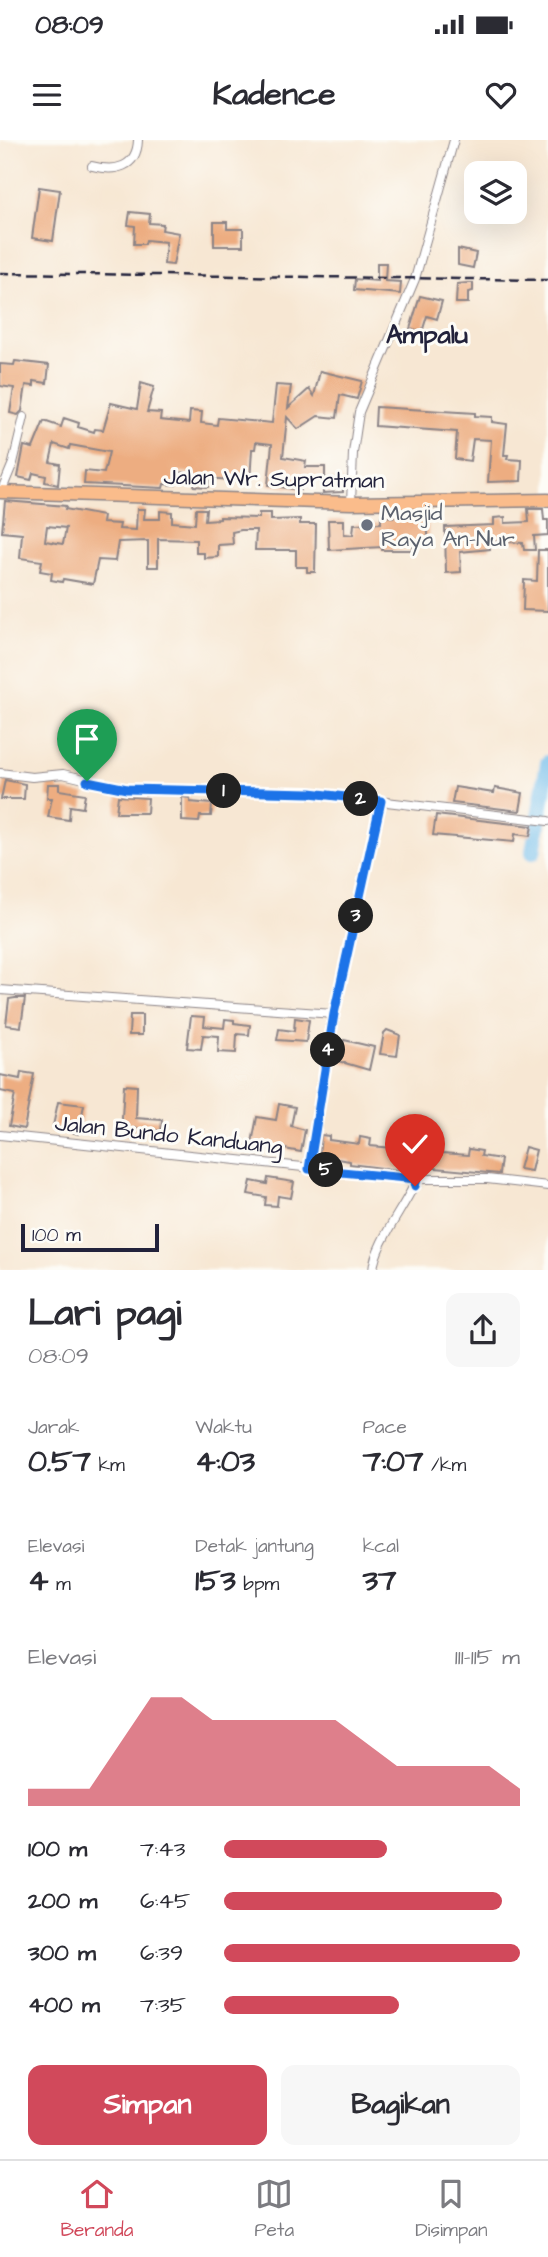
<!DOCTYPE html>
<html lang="id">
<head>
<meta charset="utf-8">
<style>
  body { margin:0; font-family:"Architects Daughter",sans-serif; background:#f7f7f7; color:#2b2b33; height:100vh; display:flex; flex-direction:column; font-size:26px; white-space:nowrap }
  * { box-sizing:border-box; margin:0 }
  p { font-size:23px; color:#7c7c81 }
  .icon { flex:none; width:38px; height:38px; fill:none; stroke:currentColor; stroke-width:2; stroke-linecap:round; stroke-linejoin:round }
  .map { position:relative; height:1130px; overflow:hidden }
  .details { display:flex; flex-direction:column; background:#fff; flex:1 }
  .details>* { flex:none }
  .fabs { position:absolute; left:464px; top:21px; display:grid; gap:14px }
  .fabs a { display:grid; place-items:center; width:63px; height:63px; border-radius:14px; background:#fff; box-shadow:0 7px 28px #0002; font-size:35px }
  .scale { position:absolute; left:21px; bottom:18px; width:138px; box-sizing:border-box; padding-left:7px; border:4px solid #22223b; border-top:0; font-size:19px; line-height:24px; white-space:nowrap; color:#22223b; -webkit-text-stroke:5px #fdfcf7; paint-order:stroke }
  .pin { position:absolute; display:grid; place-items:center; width:60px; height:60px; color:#fff; margin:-72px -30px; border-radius:50% 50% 50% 0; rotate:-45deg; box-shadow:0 0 7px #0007 }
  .pin .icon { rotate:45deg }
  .km { position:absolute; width:35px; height:35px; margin:-18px; border-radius:50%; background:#222; color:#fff; font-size:19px; line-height:35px; text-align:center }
  .round { display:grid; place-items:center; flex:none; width:74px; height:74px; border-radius:14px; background:#f7f7f7 }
  .headline { display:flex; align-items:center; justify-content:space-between; height:119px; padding:0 28px }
  h1 { font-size:38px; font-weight:700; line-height:52px }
  .figures { display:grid; grid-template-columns:repeat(3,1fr); gap:10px; height:119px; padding:7px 28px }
  .figures div { display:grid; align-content:center }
  .figures b { font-size:30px; font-weight:700 }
  .figures small { font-size:19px; font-weight:400 }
  .figures p { font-size:19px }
  .chart { height:196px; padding:14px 28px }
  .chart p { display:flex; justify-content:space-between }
  .chart svg { width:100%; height:126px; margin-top:7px; fill:#d1495b; opacity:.7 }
  .action { display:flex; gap:14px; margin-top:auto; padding:14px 28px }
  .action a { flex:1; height:80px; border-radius:14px; background:#d1495b; color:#fff; font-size:28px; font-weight:700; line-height:80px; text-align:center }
  .action a+a { background:#f7f7f7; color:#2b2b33 }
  ul { padding:0 28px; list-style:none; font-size:23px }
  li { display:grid; grid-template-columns:112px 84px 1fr; align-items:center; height:52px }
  li i { height:18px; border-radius:9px; background:#d1495b }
  .status { display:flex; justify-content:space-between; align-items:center; height:49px; padding:0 35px; background:#fff; direction:ltr }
  .status svg { height:19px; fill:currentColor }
  header { display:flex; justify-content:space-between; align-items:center; height:91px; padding:0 28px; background:#fff; font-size:32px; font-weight:700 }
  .menu { display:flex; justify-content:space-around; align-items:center; height:98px; border-top:2px solid #e1e1e2; background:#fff; font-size:19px; color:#7c7c81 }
  .menu a { display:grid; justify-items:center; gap:4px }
  .menu .on { color:#d1495b }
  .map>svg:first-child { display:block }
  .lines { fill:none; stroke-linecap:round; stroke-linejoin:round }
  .river { stroke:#72bdeb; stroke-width:16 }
  .building { fill:#edad81; fill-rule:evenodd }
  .minor-casing { stroke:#8c8487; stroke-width:10 }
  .primary-casing { stroke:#8c8487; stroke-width:15 }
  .minor { stroke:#fff; stroke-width:8 }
  .primary { stroke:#fabc8b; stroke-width:12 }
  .rail { stroke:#22223b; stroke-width:2.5; stroke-dasharray:10 5; stroke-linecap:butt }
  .route-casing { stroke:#fff; stroke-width:14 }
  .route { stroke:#1a73e8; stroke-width:9 }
  .worship-dot { fill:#6b7280; stroke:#fdfcf7; stroke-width:2.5 }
  .labels { text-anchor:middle; stroke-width:6; stroke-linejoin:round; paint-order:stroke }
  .street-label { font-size:23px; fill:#22223b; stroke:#fdfcf7 }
  .worship-label { font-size:23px; fill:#5b616d; stroke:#fdfcf7; text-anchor:start }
  .quarter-label { font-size:26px; font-weight:bold; fill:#22223b; stroke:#fdfcf7 }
</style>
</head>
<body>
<div class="status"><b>08:09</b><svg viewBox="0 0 49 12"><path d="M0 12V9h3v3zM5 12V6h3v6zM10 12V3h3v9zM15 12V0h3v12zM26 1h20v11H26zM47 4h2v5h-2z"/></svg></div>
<header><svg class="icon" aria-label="menu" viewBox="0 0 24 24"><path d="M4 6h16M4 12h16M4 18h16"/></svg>Kadence<svg class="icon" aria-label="heart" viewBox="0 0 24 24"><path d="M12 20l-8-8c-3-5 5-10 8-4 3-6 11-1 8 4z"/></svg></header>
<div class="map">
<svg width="548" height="1130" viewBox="0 0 548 1130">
  <rect width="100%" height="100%" fill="#fdfcf7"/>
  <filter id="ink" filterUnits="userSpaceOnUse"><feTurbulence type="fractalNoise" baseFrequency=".0143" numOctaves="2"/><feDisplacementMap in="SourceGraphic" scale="14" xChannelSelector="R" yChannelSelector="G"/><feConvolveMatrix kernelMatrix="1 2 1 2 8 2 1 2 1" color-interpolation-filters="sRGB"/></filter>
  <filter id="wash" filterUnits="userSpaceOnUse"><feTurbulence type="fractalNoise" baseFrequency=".00686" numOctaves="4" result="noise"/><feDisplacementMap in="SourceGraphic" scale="28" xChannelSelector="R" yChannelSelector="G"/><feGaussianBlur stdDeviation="1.57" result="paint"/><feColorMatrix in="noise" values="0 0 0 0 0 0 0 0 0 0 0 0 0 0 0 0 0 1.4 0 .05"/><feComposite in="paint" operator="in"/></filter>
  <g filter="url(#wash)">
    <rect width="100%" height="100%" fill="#f7e7d3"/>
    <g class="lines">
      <path class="river" d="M533 712 548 623"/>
    </g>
    <g id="blocks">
      <path class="building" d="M39 47 60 50 53 101 32 98Z
        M130 72 150 74 149 83 163 84 162 90 179 93 173 125 164 124 166 102 146 100 145 104H134L135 86 128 85Z
        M214 82H227V89H243V106H214Z
        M458 109 476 113 473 128 458 125Z
        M377 123H386L385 141 401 142 400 154 354 150 355 139 377 141Z
        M469 143H473V151L468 152V163H456L457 144Z
        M420 156 442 161 437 179 427 176 422 192 410 189Z
        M15 221 49 225 47 243 34 241V246L26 245 22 271 18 275 10 273 14 248 0 246V224L14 225Z
        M320 231 362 241 357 259 340 255 337 278 318 276 298 289 287 277 283 317 306 321 305 327H325V340L343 339V352L323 353V341L301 340 300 350 268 345 272 304 256 302 255 309H252L250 342 209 338 208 347 194 346 196 334 178 332 176 345 164 344 163 348 84 344 85 331 104 333 109 312 70 305 69 309 54 304 50 322 60 324 58 345 45 342 46 336 33 333 31 340 18 337 24 306 33 308 44 281 61 287 64 278 79 283 78 287 94 292 95 289 103 290 111 263 137 269 141 243 154 247 147 272 161 273 160 280 189 283 190 271 202 272 201 283 217 285 218 278 272 283 276 245 291 246 288 268 309 249 314 256Z
        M376 267 475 273V276L492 277V282L507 284 504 315H508L507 319 522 320 521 341 488 342 491 300 473 299 470 321 455 319 457 292 375 286Z
        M5 361 66 366 65 369 103 376 102 383 120 384 119 389 136 390 137 369H145L144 379H160V371L172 372V382L195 384 196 369H206L205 380 220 379V377L259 378V373H271V380L300 379V384H316L315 432H307V427H296V410H255L256 390H241L232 392 233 404 218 405V417L204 418V413H196V400L158 399V427H148V401L118 402 115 421 98 420 93 444 63 439 62 442 51 440 52 433 40 431 42 421 20 418 22 394 2 392ZM47 386 66 388 63 404 45 401Z
        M528 369H543L544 380H548V395L534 396 535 410H524L523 403 490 401V409L460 412 461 432 446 433 445 387 494 385V378L505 377V383L529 382Z
        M381 376 428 379V403H413V410H382V407L329 410 328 380H344V394L353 395 354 384 381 383Z
        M538 410H548V471L523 470 524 440 537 441Z
        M5 640 25 644 24 659H1Z
        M48 644H59V650L85 654 83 668 70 666 69 680 48 677 52 658H47Z
        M455 647 494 653 495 648 523 653 520 671 452 663Z
        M118 656 148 658 147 673H116Z
        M182 657 190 658V662L212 664 211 676H200L199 682 182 681Z
        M436 675 532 686 530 696 515 694 514 702 433 695Z
        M15 858H25L21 887 6 885 9 859Z
        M130 875H142V895H129Z
        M191 876 205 877 204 886 224 888 225 879 234 880V883L250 885 249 895 237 894 236 913 218 912 219 896 203 895 201 909 187 908Z
        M295 878 309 880 306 902 277 900 279 889 294 891Z
        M387 890 400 895 397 916 380 914 384 893Z
        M344 900 374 907 369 930 338 921Z
        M21 932 34 934 24 989 9 986 15 954 0 951V935L20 939Z
        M124 945 137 946 136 978 162 980 161 991 134 988 133 996 121 994Z
        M58 962 84 965 78 994 53 986Z
        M279 964 295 967 291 986 305 990 301 1012 252 1003 257 977 276 980Z
        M321 995 329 996V1000L359 1004 360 997 371 999 370 1006 405 1009V1006L416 1007V1011L468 1015 469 1009 482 1011 481 1016 501 1019 499 1034 414 1026V1032L350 1024V1021L319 1016Z
        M525 1007 536 1010 531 1031 519 1029Z
        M268 1038 294 1042 291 1058 278 1056 277 1066 265 1065 266 1057 248 1054 251 1041 267 1044Z"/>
    </g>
  </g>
  <g filter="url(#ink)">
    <use href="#blocks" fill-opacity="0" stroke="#8c8487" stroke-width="2"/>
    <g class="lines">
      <defs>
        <path id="minor" d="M92 26C115 32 137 28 138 0
          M1 352 13 323 24 277
          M351 363 353 313 359 272 415 139 454 0
          M0 633 32 637 63 634 126 649 310 653 548 681
          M0 850 334 874
          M0 995 417 1039H487L548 1046
          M309 1029 334 874 381 661
          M373 1130C375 1103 405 1067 417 1039"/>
        <path id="primary" d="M0 352 351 363 548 360"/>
      </defs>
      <use href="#minor" class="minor-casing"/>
      <use href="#primary" class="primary-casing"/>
      <use href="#minor" class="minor"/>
      <use href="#primary" class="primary"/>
      <path class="rail" d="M0 133 548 140"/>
    </g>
  </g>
  <g class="lines" filter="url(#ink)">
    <defs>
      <path id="route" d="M87 641 127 649 310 653 381 661 334 874 309 1029 417 1039 415 1046"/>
    </defs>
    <use href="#route" class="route-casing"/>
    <use href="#route" class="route"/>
  </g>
  <circle class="worship-dot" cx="367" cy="385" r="7"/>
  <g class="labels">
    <g class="street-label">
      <text transform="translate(274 338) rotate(1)" y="8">Jalan Wr. Supratman</text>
      <text transform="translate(169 994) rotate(6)" y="8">Jalan Bundo Kanduang</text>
    </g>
    <g class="worship-label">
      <text x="381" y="380">Masjid<tspan x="381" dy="26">Raya An-Nur</tspan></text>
    </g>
    <g class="quarter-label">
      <text x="427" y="203">Ampalu</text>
    </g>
  </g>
</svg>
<div class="fabs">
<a><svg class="icon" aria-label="layers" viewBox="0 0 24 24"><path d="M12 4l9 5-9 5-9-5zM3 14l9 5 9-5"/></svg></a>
</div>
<div class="scale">100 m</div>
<div class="pin" style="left:87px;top:641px;background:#1e9e55"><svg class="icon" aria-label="arrive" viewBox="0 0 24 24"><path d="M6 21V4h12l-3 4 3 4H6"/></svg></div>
<div class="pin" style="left:415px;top:1046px;background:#d93025"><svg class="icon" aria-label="check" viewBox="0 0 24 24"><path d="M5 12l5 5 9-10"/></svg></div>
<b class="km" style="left:224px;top:651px">1</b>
<b class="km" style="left:361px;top:659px">2</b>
<b class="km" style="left:356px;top:776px">3</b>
<b class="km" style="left:328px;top:910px">4</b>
<b class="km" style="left:326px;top:1030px">5</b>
</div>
<section class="details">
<div class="headline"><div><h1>Lari pagi</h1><p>08:09</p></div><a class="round"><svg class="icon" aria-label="share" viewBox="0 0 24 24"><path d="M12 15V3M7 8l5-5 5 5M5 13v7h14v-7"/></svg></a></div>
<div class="figures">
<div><p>Jarak</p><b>0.57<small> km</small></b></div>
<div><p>Waktu</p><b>4:03</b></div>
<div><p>Pace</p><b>7:07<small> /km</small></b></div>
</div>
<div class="figures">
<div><p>Elevasi</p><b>4<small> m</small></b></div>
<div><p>Detak jantung</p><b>153<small> bpm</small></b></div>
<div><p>kcal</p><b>37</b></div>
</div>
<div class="chart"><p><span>Elevasi</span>111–115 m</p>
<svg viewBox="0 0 160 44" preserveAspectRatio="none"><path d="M0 44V38L10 38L20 38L30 22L40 6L50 6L60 14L70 14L80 14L90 14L100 14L110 22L120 30L130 30L140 30L150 30L160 38V44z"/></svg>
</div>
<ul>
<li><b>100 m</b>7:43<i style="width:55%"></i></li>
<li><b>200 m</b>6:45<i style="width:94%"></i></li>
<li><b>300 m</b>6:39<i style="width:100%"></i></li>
<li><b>400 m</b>7:35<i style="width:59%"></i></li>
</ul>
<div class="action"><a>Simpan</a><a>Bagikan</a></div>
</section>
<nav class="menu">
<a class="on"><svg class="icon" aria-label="home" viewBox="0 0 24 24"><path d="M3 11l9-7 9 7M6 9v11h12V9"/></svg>Beranda</a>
<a><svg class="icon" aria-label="map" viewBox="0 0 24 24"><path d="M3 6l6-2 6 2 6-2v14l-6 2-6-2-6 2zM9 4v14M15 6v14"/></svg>Peta</a>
<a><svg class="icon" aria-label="saved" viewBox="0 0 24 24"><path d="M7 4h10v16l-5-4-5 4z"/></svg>Disimpan</a>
</nav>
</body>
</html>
